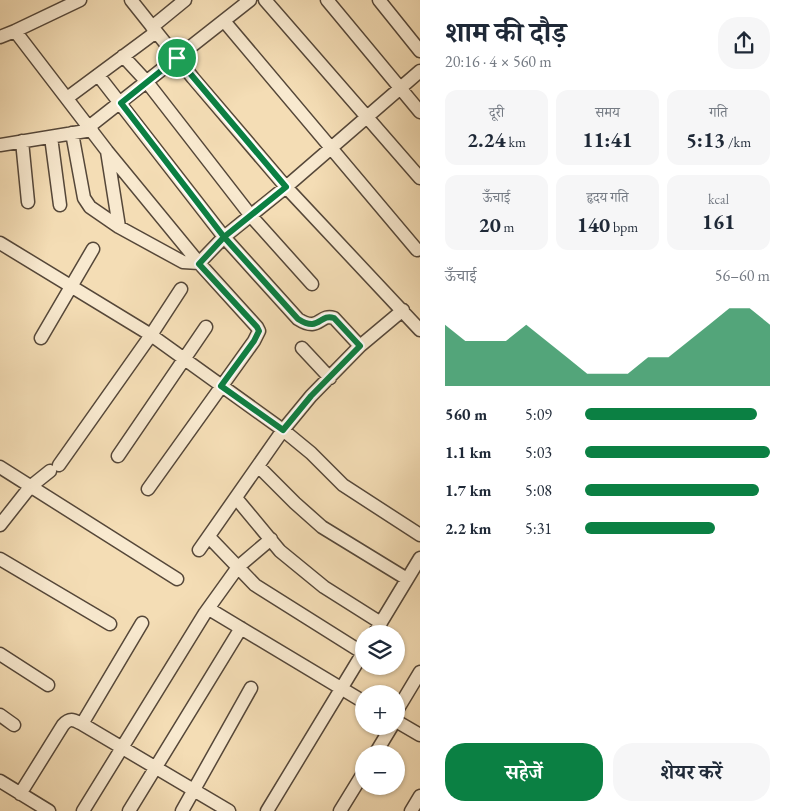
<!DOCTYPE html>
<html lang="hi">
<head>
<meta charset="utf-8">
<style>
  body { margin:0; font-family:"EB Garamond","Noto Serif Devanagari",serif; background:#f6f6f7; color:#1f2937; height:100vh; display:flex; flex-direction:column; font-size:19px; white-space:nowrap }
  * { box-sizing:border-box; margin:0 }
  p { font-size:16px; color:#747a83 }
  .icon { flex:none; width:28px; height:28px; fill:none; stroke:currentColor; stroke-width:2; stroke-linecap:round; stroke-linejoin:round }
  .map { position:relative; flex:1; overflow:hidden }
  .sheet { display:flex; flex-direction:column; background:#fff; width:375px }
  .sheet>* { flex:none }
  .tools { position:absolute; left:355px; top:625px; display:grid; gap:10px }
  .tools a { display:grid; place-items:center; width:50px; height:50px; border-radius:50%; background:#fff; box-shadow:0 1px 4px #0004; font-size:25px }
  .pin { position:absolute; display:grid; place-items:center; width:42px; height:42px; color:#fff; margin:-21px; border:2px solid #fff; border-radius:50%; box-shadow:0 1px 5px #0007 }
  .round { display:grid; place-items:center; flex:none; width:52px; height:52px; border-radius:20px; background:#f6f6f7 }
  .head { display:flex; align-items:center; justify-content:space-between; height:85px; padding:0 25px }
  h1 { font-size:28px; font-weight:700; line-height:38px }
  .metrics { display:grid; grid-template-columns:repeat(3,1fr); gap:8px; height:85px; padding:5px 25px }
  .metrics div { display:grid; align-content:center; border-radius:12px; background:#f6f6f7; text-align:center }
  .metrics b { font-size:21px; font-weight:700 }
  .metrics small { font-size:14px; font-weight:400 }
  .metrics p { font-size:14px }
  .chart { height:140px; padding:10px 25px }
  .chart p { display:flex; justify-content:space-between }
  .chart svg { width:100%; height:90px; margin-top:5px; fill:#0b8043; opacity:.7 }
  .action { display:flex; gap:10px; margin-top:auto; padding:10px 25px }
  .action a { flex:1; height:58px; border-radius:20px; background:#0b8043; color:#fff; font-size:20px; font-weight:700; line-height:58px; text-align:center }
  .action a+a { background:#f6f6f7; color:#1f2937 }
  ul { padding:0 25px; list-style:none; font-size:16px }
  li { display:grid; grid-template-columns:80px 60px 1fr; align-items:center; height:38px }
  li i { height:12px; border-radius:6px; background:#0b8043 }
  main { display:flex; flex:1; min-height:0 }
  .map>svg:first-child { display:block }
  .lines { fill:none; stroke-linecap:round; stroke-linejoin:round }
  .street-casing { stroke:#554739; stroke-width:15 }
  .street { stroke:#f8e9cf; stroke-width:12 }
  .route-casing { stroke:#fff; stroke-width:10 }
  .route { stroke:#0b8043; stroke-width:6 }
</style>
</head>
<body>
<main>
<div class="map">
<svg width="420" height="811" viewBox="0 0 420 811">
  <rect width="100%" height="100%" fill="#f4ddb5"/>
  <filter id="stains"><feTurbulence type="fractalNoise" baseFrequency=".004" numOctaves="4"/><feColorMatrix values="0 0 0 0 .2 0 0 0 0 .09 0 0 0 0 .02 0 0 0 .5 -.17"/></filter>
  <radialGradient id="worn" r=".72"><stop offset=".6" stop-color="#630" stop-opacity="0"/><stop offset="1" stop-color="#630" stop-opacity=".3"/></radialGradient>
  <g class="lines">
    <defs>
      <path id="street" d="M131 0 193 78 286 187 420 330
        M265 0 420 178
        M327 0 420 112
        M379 0 420 51
        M224 21 417 250
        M152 27 185 0
        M15 31 107 151 199 263 257 327 259 331 254 341 148 489
        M0 37 15 31 80 0
        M123 56 147 82 251 216 312 284
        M98 75 224 237 298 319C320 333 319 313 334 318L360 346
        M67 98 156 32
        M90 126 250 0
        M72 133 84 198 90 207 119 227 183 262 199 263 224 237 286 187 420 71
        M51 137 60 205
        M22 141 28 202
        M0 145 92 130
        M107 151 119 227
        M0 243 151 335 283 430 311 453 343 485 420 535
        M41 338 93 249
        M302 348 330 378
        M118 456 206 327
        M59 465 151 335 181 289
        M258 466 295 503 322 527 407 579
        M0 467 177 579
        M236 498 280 551 324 587 381 623
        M0 525 30 487 50 471
        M209 537 255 585 363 653
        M199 550 283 430 311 396 360 346 403 310
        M0 559 110 624
        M209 609 364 702
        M374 634 420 558
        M0 654 48 685
        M396 712 420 672
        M0 715 14 725
        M396 721 420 735
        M82 724 142 623
        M375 754 392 726
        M0 781 49 811
        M20 794 63 725C70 717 74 720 82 724L229 811
        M83 811 205 613 238 567 271 539
        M129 811 241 628
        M182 811 251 688
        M267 811 364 651
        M340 811 364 772
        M411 811 420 796"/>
    </defs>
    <use href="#street" class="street-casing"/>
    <use href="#street" class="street"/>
  </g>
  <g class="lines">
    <defs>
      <path id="route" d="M177 58 121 103 224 237 199 264 257 327 259 331 254 341 221 386 283 430 311 396 360 346 334 318C319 313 320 333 298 319L224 237 286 187 177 58"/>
    </defs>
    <use href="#route" class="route-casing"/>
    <use href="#route" class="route"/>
  </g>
  <rect width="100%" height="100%" filter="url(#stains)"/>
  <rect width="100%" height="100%" fill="url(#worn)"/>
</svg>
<div class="tools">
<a><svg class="icon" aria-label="layers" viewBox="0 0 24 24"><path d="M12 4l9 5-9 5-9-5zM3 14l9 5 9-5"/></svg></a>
<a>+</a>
<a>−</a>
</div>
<div class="pin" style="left:177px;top:58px;background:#1e9e55"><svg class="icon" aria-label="arrive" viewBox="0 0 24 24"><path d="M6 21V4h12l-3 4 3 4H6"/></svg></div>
</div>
<section class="sheet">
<div class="head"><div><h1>शाम की दौड़</h1><p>20:16 · 4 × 560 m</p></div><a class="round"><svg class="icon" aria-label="share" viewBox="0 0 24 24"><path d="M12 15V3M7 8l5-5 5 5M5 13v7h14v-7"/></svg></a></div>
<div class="metrics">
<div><p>दूरी</p><b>2.24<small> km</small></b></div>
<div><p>समय</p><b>11:41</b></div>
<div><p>गति</p><b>5:13<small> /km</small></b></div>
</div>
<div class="metrics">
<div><p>ऊँचाई</p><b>20<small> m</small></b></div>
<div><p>हृदय गति</p><b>140<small> bpm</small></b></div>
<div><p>kcal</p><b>161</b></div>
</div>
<div class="chart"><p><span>ऊँचाई</span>56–60 m</p>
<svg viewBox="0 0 160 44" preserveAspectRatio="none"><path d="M0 44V14L10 22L20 22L30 22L40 14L50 22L60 30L70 38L80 38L90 38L100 30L110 30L120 22L130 14L140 6L150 6L160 14V44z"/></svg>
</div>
<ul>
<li><b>560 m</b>5:09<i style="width:93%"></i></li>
<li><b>1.1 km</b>5:03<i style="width:100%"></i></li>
<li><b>1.7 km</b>5:08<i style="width:94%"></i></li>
<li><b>2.2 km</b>5:31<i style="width:70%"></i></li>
</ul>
<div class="action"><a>सहेजें</a><a>शेयर करें</a></div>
</section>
</main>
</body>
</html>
